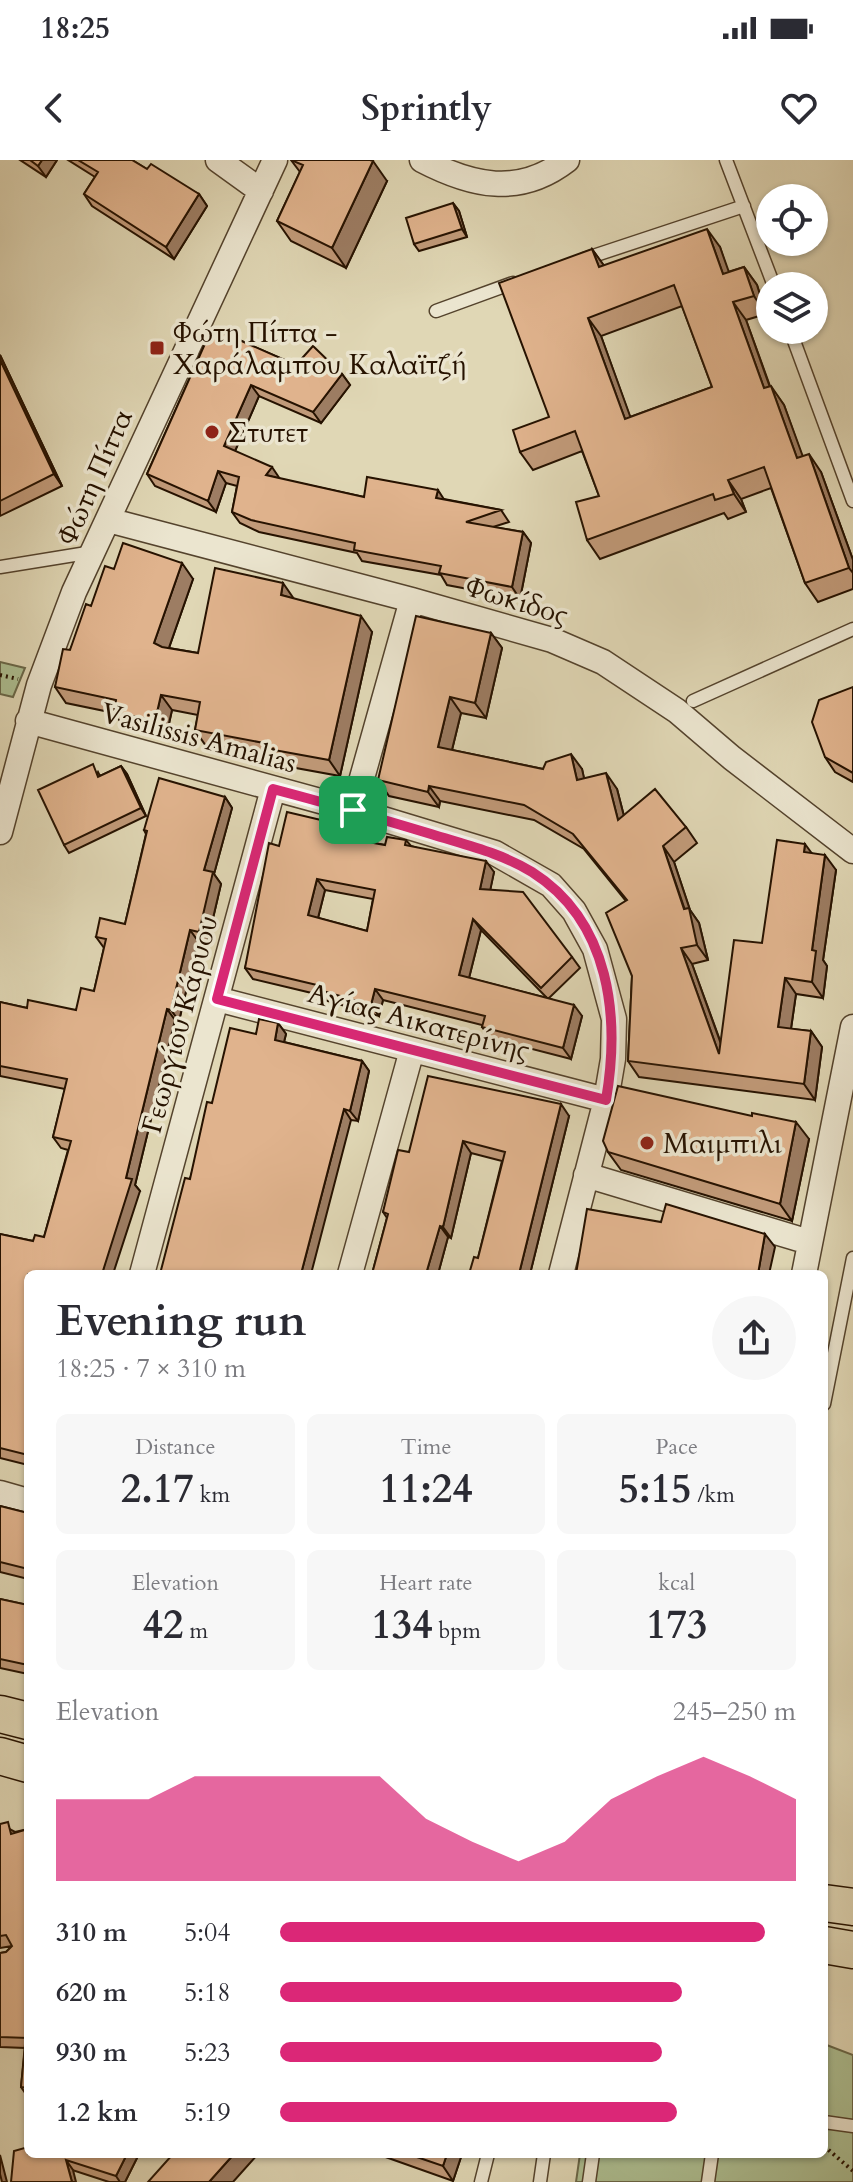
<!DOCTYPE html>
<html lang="en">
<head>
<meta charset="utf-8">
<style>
  body { margin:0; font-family:Cardo,serif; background:#f7f7f7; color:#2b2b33; height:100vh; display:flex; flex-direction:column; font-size:30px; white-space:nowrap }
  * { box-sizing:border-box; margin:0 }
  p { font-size:26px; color:#7c7c81 }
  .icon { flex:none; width:44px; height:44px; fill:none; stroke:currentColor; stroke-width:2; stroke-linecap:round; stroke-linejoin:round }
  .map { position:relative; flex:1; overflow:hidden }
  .details { position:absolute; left:24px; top:1110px; width:804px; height:888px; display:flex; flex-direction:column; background:#fff; border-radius:12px; box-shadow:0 2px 6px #0004 }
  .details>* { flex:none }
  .tools { position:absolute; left:756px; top:24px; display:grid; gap:16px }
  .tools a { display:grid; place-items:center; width:72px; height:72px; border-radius:50%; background:#fff; box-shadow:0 2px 6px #0004; font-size:40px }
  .pin { position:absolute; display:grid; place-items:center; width:68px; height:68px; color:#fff; margin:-34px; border-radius:16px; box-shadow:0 4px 12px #0006 }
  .round { display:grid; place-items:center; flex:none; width:84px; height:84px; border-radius:42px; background:#f7f7f7 }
  .head { display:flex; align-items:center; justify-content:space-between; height:136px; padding:0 32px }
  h1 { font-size:44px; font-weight:700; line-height:60px }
  .stats { display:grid; grid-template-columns:repeat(3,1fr); gap:12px; height:136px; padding:8px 32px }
  .stats div { display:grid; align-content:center; border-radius:12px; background:#f7f7f7; text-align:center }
  .stats b { font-size:40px; font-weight:700 }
  .stats small { font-size:22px; font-weight:400 }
  .stats p { font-size:22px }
  .chart { height:224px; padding:16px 32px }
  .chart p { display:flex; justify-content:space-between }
  .chart svg { width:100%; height:144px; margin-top:8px; fill:#db2777; opacity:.7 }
  ul { padding:0 32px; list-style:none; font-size:26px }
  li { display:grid; grid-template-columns:128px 96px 1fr; align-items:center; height:60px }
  li i { height:20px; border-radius:10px; background:#db2777 }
  .status { display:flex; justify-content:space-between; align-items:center; height:56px; padding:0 40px; background:#fff; direction:ltr }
  .status svg { height:22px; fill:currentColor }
  header { display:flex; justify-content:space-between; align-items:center; height:104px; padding:0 32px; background:#fff; font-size:36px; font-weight:700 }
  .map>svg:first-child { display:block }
  .park { fill:#adbf92; stroke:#6a6849; stroke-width:2 }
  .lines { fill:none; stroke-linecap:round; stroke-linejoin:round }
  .lane-casing { stroke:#54432d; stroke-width:15 }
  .street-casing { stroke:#54432d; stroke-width:27 }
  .primary-casing { stroke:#261200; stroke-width:39 }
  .path { stroke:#261200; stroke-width:4; stroke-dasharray:2 4; stroke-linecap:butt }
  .lane { stroke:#ebe5cf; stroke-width:12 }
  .street { stroke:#ebe5cf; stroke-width:24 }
  .primary { stroke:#e0d7b5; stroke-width:36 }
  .wall { fill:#c19a79; stroke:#261200; stroke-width:2; fill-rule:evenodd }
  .shaded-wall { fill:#9d7d63; stroke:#261200; stroke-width:2 }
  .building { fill:#e0b38d; stroke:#261200; stroke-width:2; fill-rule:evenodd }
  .route-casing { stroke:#fff; stroke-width:16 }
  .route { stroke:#db2777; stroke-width:10 }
  .poi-dot { fill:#8f2418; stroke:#ebe5cf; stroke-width:3 }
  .labels { text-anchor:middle; stroke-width:7; stroke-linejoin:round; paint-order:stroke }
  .poi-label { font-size:28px; fill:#261200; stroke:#ebe5cf; text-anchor:start }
  .street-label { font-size:28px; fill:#261200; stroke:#ebe5cf }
</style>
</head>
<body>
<div class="status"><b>18:25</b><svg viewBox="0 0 49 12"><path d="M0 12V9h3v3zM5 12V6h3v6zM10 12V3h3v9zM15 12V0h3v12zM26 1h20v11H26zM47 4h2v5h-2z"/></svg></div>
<header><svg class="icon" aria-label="back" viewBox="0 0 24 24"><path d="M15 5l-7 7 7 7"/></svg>Sprintly<svg class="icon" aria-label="heart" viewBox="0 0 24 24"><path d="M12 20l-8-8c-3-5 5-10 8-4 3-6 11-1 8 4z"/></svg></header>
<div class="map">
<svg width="853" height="2022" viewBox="0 0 853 2022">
  <rect width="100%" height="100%" fill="#e0d7b5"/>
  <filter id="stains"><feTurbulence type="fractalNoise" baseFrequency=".0025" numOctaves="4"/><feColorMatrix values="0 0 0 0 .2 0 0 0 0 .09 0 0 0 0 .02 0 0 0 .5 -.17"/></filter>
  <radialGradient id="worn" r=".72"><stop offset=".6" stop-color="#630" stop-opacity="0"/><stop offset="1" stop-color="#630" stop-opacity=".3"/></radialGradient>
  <path class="park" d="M0 502 25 508 13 537 0 534Z
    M824 1884 853 1895V2022H576L580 1994H824Z"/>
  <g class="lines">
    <defs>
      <path id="lane" d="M726 0 774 126
        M584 99 744 46
        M436 151 513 123
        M790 170 853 341
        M0 407 93 392
        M693 541 853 469
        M824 1244 853 1098
        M824 1962 853 1966
        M481 2022 488 1994
        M540 2022 544 1994
        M589 2022 593 1994
        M708 2022 712 1994"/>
      <path id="street" d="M218 0 261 31
        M422 0C472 26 519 37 567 0
        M108 360 412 440 552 480 603 502 677 551 732 598 853 691
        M28 561 353 650 495 693 551 725 574 751 595 789 614 859 613 899 606 940 561 1114
        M353 650 412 440
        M0 672 39 525 74 432 275 0
        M217 839 606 940
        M586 1015 809 1082
        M142 1114 273 629
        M350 1114 412 890
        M804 1114 853 867
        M0 1333 28 1341"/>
      <path id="primary" d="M0 1554 28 1561
        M0 1596 28 1604
        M824 1743 853 1747
        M824 1785 853 1790"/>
    </defs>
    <use href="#lane" class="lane-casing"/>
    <use href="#street" class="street-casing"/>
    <use href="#primary" class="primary-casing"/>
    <path class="path" d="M0 515 18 519
      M824 1986 853 2011"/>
    <use href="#lane" class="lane"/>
    <use href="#street" class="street"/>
    <use href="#primary" class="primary"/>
  </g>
  <path class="wall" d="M20 0H57L46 17Z
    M68 0H132L147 9 199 34 207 46 174 99 92 46 84 34 95 17Z
    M291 0 387 21 346 108 291 81 277 61 300 12Z
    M453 43 459 51 467 77 419 91 414 84Z
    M720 87 728 112 744 107 757 125 766 154 746 160 770 226 784 245 802 296 821 312 853 400V429L818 442 805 423 771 328 741 339 746 352 728 359 724 353 600 399 587 380 599 336 582 291 533 310 520 292 549 257 592 89 604 106ZM682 146 712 227 630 257 601 176Z
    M212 168 296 205 342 214 350 225 321 263 259 236 235 291 280 319 364 337 444 339 501 350 509 362 493 367 523 372 531 383 520 439 447 425 441 415 362 401 357 393 259 372 240 363 232 352 237 326 226 323 216 352 155 326 147 314Z
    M0 195 62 326 0 356Z
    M114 409 193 419 169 488 198 493 294 439 372 472 340 616 274 604 269 597 206 586 195 570 198 555 172 550 166 577 125 568 114 553 66 543 55 527 70 490 91 446Z
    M491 473 502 488 486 558 461 553 452 590 543 609H582L584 619 617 629 624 656 686 667 697 683 674 702 690 750 699 763 708 800 692 804 721 883 762 783 811 693 836 710 823 800 827 806 823 838 796 834 791 869 811 871 822 887 815 940 639 917 628 901 632 816 626 741 584 689 534 660 440 641 439 647 389 636 378 620Z
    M853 527V622L835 612 825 597Z
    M121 606 127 614 146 656 69 693 64 685 98 612 100 616Z
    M225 637 232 648 214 714 221 724 207 784 198 781 179 861 175 860 135 1025 140 1031 28 1114V1305L0 1298V1074L33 1081 44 1077 68 990 61 988 53 977 65 929 0 916V842L27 848 76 850 94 831 104 788 96 777 125 764 146 674 144 670Z
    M338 664 346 676 345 678 385 685 406 680 411 686 494 712 490 730 572 797 580 808 549 838 582 856 571 899 490 878 482 867V865L383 840 379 856 324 840 320 835 253 819 245 808 279 686ZM325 730 373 739 367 771 318 758ZM481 770 547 838 469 818Z
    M278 863 286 874 284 882 362 901 369 911 358 961 351 960 190 1019 212 943 256 874Z
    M569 956 530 1114H469L478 1098 502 1001 471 993 451 1078 448 1077 438 1114H372L387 1058 383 1052 409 992Z
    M752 956 809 979 792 1061 621 1010 608 992Z
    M0 1346 28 1353V1419L0 1412Z
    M0 1439 28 1445V1514L0 1508Z
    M0 1664 15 1672 28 1669V1937L21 1927 25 1888 0 1887V1793L6 1792 12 1786 0 1788Z
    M14 1991 139 1994 125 2022H109Z
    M377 1994H462L453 2021Z"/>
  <path class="shaded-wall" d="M42 0H57L46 17 38 6Z
    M373 1 387 21 346 108 332 88Z
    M199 34 207 46 174 99 166 87Z
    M453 43 459 51 467 77 462 69Z
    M707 69 720 87 736 132 723 114Z
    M592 89 605 107H599Z
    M744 107 757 125 766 154 754 136Z
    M733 142 746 160 777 247 764 228Z
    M588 158 601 176 638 278 625 259Z
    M0 195 62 326 54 314 0 200Z
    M342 214 350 225 321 263 313 252Z
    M251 225 259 236 232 298 224 286Z
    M771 226 784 245 810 316 797 298Z
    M809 294 821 312 853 400V413L849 408Z
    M272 307 280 319 266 315Z
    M218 311 226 323 216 352 208 341Z
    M728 320 741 339 746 352 734 334Z
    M438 330 445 341 436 338Z
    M523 372 531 383 520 439 512 427Z
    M182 403 193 419 165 499 154 483Z
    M283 423 294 439 281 435Z
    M361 456 372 472 340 616 329 600Z
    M491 473 502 488 486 558 475 543Z
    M161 535 172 550 166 577 155 561Z
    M450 537 461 553 449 602 438 587Z
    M571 594 582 609 588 636 577 620Z
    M121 606 127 614 146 656 141 648Z
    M606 613 617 629 629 676 618 660Z
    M429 626 440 641 439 647 428 632Z
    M225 637 232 648 214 714 221 724 207 784 199 772 204 710Z
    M338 664 346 676 343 687 335 676Z
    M805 684 816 699 804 692Z
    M663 686 674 702 690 750 699 763 708 800 697 785Z
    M825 695 836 710 823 800 827 806 823 838 812 822V790Z
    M486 701 494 712 488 741 480 729Z
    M317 719 325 730 316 766 308 755Z
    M473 759 481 770 467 826 459 815Z
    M190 770 198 781 179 861 171 850Z
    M681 788 692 804 730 909 719 894Z
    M785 818 796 834 789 882 778 867Z
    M375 829 383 840 379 856 371 845Z
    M574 845 582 856 571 899 563 888Z
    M167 849 175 860 135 1025 140 1031 113 1114H102L126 1018Z
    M278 863 286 874 282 890 275 880Z
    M811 871 822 887 815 940 804 924Z
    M362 901 369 911 358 961 350 951Z
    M561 944 569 956 530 1114H519Z
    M344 949 351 960 311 1114H301Z
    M796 962 809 979 792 1061 780 1044Z
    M463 981 471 993 451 1078 443 1067Z
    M440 1066 448 1077 438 1114H426Z
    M765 1074 775 1087 769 1114H758Z
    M127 1994H139L125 2022H120L116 2016Z
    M234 1994H258L233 2022H209Z
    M447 1994H462L453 2021 443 2006Z
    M0 1995 7 2022H2L0 2014Z
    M66 2000 73 2010 76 2022H72Z"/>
  <path class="building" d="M30 0H42L38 6Z
    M78 0H132L147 9 151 4 199 34 166 87 84 34 98 12Z
    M291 0H370L373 1 332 88 277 61 303 5Z
    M453 43 462 69 414 84 406 58Z
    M707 69 723 114 744 107 754 136 733 142 764 228 771 226 797 298 809 294 849 408 805 423 764 307 728 320 734 334 715 340 713 334 587 380 576 342 599 336 575 271 520 292 513 270 549 257 499 123 592 89 599 107ZM674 125 712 227 625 259 588 158Z
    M212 168 296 205 313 186 342 214 313 252 251 225 224 286 272 307 266 315 364 337 367 317 438 330 436 338 501 350 466 362 523 372 512 427 439 413 441 406 354 390 355 383 251 360 232 352 239 317 218 311 208 341 147 314Z
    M0 200 54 314 0 341Z
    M123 383 182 403 154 483 162 487 198 493 215 408 283 423 281 435 361 456 329 600 263 588 264 583 195 570 200 542 161 535 155 561 114 552 116 540 55 527 63 489 70 490 86 444 91 446 105 406 114 409Z
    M416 456 491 473 475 543 450 537 438 587 543 609 546 602 571 594 577 620 606 613 618 660 655 629 686 667 663 686 684 749 689 748 697 785 681 788 719 894 734 780 762 783 777 680 805 684 804 692 825 695 812 790 816 791 812 822 785 818 778 867 811 871 804 924 628 901 632 816 606 753 627 740 573 674 524 645 429 626 428 632 378 620Z
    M853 527V613L825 597 812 562 819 540Z
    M93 604 98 617 121 606 141 648 64 685 38 630Z
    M159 618 225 637 204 710 213 712 199 772 190 770 171 850 167 849 126 1018 132 1019 102 1114H28V1295L0 1288V1074L33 1081 35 1075 44 1077 71 981 53 977 67 919 0 906V842L27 848 28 840 76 850 81 828 94 831 106 779 96 777 100 758 125 764 147 671 144 670Z
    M287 652 338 664 335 676 385 685 387 677 406 680 405 685 486 701 480 729 523 732 572 797 541 828 473 759 459 815 574 845 563 888 482 867 485 856 375 829 371 845 316 829 317 825 245 808 269 683 279 686ZM317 719 375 730 367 771 308 755Z
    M259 859 278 863 275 880 362 901 350 951 344 949 301 1114H160L185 1018 190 1019 207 942 212 943 230 868 256 874Z
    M428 916 561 944 519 1114H469L474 1097 478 1098 505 992 463 981 443 1067 440 1066 426 1114H372L388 1054 383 1052 398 990 409 992Z
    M618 926 752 956V953L796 962 780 1044 608 992 603 981Z
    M666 1044 765 1074 758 1114H576L587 1049 661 1062Z
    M0 1346 28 1353V1409L0 1402Z
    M0 1439 28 1445V1505L0 1499Z
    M8 1662 11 1674 28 1669V1878L0 1877V1793L6 1792 12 1786 6 1775 0 1776V1664Z
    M25 1884 28 1885V1928L21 1927Z
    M28 1987V1994H127L116 2016 66 2000 72 2022H11L14 1991Z
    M173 1994H234L209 2022H148Z
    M408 1994H447L443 2006Z"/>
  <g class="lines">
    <defs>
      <path id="route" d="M273 629C326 643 378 658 431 674 466 685 501 693 532 712 611 762 620 858 606 940L217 839Z"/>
    </defs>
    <use href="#route" class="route-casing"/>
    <use href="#route" class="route"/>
  </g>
  <g class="poi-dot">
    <rect x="149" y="180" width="16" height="16" rx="4"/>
    <circle cx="212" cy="272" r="8"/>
    <circle cx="647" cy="983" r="8"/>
  </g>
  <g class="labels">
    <g class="poi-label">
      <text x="173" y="182">Φώτη Πίττα -<tspan x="173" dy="32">Χαράλαμπου Καλαϊτζή</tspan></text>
      <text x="228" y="282">Στυτετ</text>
      <text x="663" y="993">Μαιμπιλι</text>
    </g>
    <g class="street-label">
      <text transform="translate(94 317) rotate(-66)" y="10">Φώτη Πίττα</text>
      <text transform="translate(517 440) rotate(17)" y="10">Φωκίδος</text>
      <text transform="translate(199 577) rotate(15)" y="10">Vasilissis Amalias</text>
      <text transform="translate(419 861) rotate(15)" y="10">Αγίας Αικατερίνης</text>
      <text transform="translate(179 864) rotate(-75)" y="10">Γεωργίου Κάρυου</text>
    </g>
  </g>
  <rect width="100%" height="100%" filter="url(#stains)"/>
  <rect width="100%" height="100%" fill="url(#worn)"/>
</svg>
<div class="tools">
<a><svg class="icon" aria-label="locate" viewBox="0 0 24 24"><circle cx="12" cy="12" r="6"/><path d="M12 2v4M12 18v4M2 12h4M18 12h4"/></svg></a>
<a><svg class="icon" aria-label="layers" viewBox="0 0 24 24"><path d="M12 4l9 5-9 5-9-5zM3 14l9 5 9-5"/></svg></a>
</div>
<div class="pin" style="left:353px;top:650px;background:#1e9e55"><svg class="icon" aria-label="arrive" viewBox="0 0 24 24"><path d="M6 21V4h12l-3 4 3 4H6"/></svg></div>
<section class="details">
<div class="head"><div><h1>Evening run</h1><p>18:25 · 7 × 310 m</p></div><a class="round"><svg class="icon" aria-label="share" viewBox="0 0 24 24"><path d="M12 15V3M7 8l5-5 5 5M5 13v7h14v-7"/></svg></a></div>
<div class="stats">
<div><p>Distance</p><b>2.17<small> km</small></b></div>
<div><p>Time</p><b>11:24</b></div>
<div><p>Pace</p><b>5:15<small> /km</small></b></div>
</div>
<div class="stats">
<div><p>Elevation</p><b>42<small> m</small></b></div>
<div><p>Heart rate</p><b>134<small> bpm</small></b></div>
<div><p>kcal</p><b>173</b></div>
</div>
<div class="chart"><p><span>Elevation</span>245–250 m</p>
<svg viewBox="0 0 160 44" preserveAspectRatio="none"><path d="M0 44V19L10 19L20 19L30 12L40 12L50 12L60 12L70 12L80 25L90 32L100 38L110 32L120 19L130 12L140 6L150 12L160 19V44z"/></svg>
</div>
<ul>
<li><b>310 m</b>5:04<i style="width:94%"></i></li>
<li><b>620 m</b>5:18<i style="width:78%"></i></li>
<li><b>930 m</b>5:23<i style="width:74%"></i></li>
<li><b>1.2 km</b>5:19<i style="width:77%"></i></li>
</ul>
</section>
</div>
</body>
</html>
